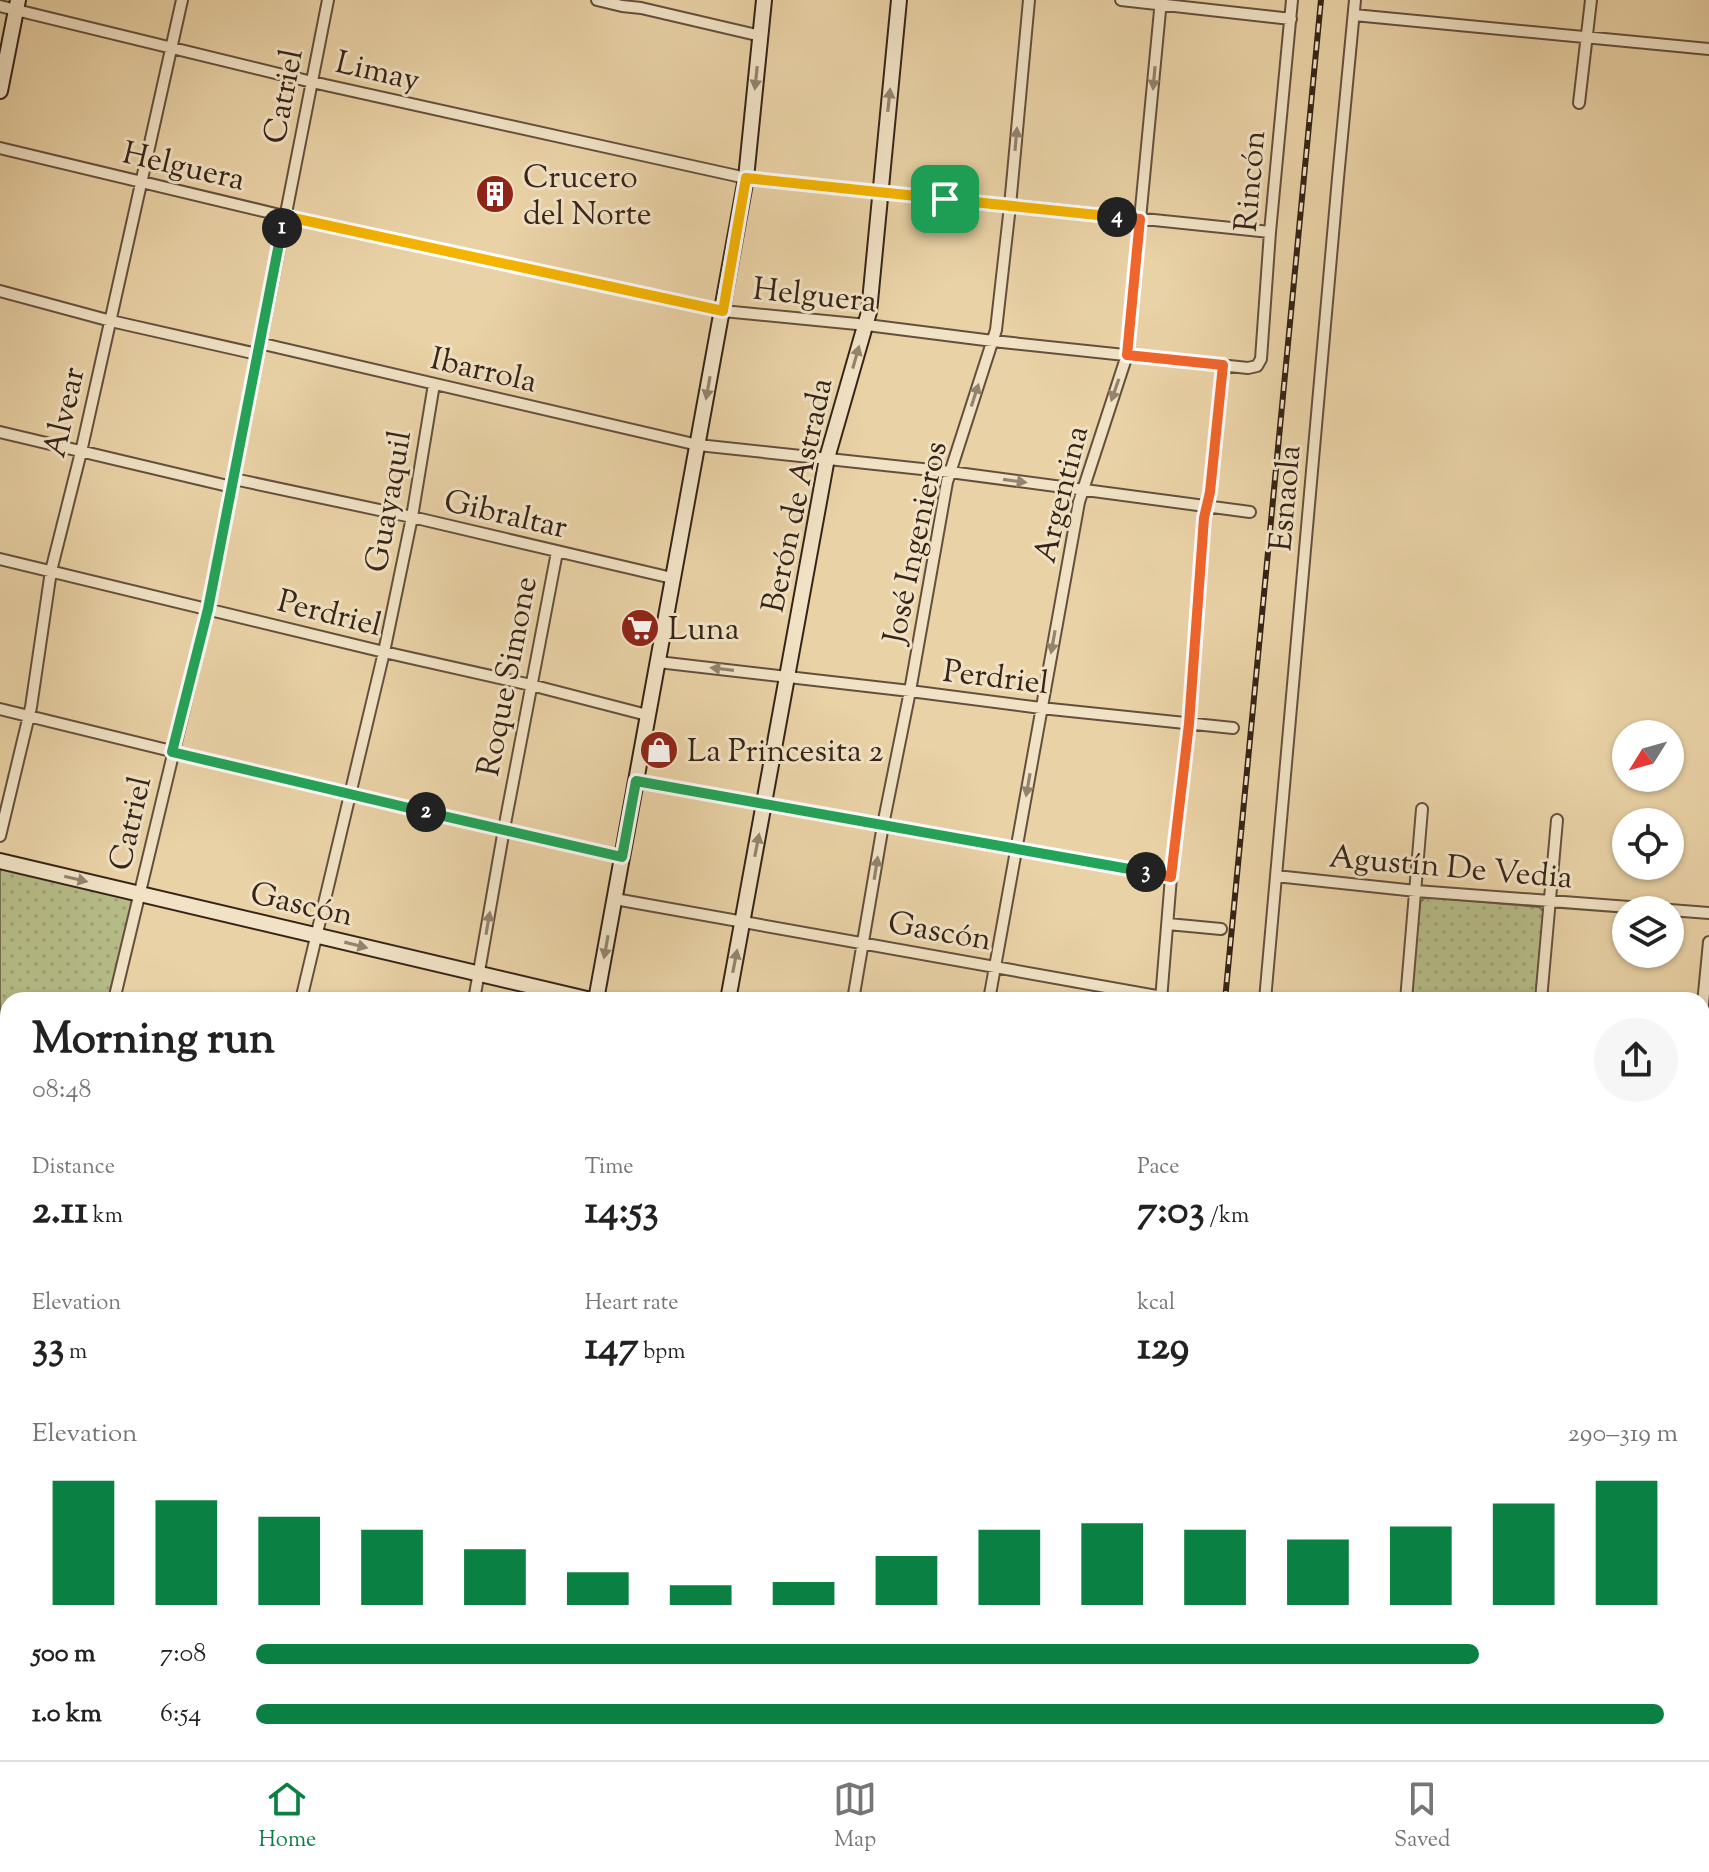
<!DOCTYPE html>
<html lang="en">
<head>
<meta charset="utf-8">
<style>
  body { margin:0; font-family:"Sorts Mill Goudy",serif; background:#f6f6f6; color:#222; height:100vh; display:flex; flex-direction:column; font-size:30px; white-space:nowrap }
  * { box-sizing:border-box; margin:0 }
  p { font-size:26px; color:#767676 }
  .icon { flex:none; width:44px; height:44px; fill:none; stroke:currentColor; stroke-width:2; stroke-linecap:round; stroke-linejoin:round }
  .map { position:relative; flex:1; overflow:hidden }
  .side { position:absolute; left:0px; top:992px; width:1710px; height:768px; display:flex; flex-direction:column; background:#fff; border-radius:24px 24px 0 0; box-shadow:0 2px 6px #0004 }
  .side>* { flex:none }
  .needle { width:52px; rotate:233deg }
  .tools { position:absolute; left:1612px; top:720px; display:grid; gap:16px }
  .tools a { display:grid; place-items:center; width:72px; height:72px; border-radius:50%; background:#fff; box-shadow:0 2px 6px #0004; font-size:40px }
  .pin { position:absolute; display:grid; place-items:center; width:68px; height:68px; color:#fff; margin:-34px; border-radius:16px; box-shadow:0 4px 12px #0006 }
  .km { position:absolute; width:40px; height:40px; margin:-20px; border-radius:50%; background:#222; color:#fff; font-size:22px; line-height:40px; text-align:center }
  .round { display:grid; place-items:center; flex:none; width:84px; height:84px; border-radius:42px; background:#f6f6f6 }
  .summary { display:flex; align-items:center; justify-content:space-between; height:136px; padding:0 32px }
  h1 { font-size:44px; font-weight:800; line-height:60px }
  .stats { display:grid; grid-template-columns:repeat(3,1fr); gap:12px; height:136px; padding:8px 32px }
  .stats div { display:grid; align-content:center }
  .stats b { font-size:40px; font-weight:800 }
  .stats small { font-size:22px; font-weight:400 }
  .stats p { font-size:22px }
  .chart { height:224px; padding:16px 32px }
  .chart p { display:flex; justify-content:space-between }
  .chart svg { width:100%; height:144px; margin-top:8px; stroke:#0b8043; stroke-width:6 }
  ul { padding:0 32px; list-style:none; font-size:26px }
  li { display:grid; grid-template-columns:128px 96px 1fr; align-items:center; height:60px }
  li i { height:20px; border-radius:10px; background:#0b8043 }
  .dock { display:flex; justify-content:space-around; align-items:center; height:112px; border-top:2px solid #e0e0e0; background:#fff; font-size:22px; color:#767676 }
  .dock a { display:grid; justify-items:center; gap:4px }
  .dock .current { color:#0b8043 }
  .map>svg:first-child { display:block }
  .grass { fill:url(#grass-tufts); stroke:#767050; stroke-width:2 }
  .park { fill:url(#park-dots); stroke:#767050; stroke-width:2 }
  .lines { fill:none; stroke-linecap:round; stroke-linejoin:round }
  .street-casing { stroke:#63503c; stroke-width:14 }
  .secondary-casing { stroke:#362418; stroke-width:18 }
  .street { stroke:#f1e2c5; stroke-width:10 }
  .secondary { stroke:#f1e2c5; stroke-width:14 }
  .rail-casing { stroke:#362418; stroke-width:6 }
  .rail { stroke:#f1e2c5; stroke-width:3; stroke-dasharray:9; stroke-linecap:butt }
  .oneway { fill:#94836e }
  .split-1-casing { stroke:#fff; stroke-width:16 }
  .split-2-casing { stroke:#fff; stroke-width:16 }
  .split-3-casing { stroke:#fff; stroke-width:16 }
  .split-4-casing { stroke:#fff; stroke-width:16 }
  .split-5-casing { stroke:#fff; stroke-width:16 }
  .split-1 { stroke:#f5b400; stroke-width:10 }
  .split-2 { stroke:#22a559; stroke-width:10 }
  .split-3 { stroke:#22a559; stroke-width:10 }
  .split-4 { stroke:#f0652b; stroke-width:10 }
  .split-5 { stroke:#f5b400; stroke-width:10 }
  .labels { text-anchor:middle; stroke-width:6; stroke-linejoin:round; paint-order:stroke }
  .street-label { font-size:32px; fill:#362418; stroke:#f1e2c5 }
  .poi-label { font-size:32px; fill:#362418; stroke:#f1e2c5; text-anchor:start }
</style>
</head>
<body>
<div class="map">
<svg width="1709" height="1760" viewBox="0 0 1709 1760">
  <defs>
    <pattern id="grass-tufts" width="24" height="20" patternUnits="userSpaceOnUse" patternTransform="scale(2)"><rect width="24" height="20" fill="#b6bc87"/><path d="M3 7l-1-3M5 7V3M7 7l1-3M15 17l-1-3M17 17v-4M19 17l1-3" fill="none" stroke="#9da174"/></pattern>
    <pattern id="park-dots" width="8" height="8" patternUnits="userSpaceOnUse" patternTransform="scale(2)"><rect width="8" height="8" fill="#b6bc87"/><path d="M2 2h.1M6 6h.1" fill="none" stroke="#9da174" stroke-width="1.8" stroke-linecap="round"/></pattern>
  </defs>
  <rect width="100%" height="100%" fill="#e9d2a6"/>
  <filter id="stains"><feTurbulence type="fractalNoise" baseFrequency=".0025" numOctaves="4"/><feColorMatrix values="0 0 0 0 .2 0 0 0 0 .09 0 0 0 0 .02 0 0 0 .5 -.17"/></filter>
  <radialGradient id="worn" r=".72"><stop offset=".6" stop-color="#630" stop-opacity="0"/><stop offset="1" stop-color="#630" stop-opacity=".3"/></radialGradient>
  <path class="grass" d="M106 1752H196L192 1760H105Z"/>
  <path class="park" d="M3 868 131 898 133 903 110 1000H8V1063L0 1061V871Z
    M1426 897 1539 907 1544 912 1535 1000H1409L1418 904Z"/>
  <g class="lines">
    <defs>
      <path id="street" d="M597 0 622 6 641 8 761 36
        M1121 0 1291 19
        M0 6 312 82 746 178 1270 232
        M1354 15 1709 49
        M1579 103 1591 0
        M0 148 284 216 723 311 867 325 993 341 1248 368 1257 366 1261 359 1270 232 1292 0
        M0 291 111 321 257 354
        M259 343 698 445 950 472 1250 512
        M0 432 232 487
        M234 479 412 517 672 578
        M0 559 384 652 531 685 647 715
        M658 662 910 691 1041 708 1233 728
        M0 709 351 795 622 857
        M636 781 1171 877
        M0 836 31 707 51 571 81 452 182 0
        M1276 876 1416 891 1669 910
        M615 899 1162 997
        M1670 910 1709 913
        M1168 924 1221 929
        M114 1000 208 609 328 0
        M301 1000 384 652 412 517 434 384
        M474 1000 504 829 557 552
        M853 1000 883 825 910 691 947 482 996 330 1010 206 1029 0
        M989 1000 1079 502 1127 355 1161 0
        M1161 1000 1171 877 1189 724 1204 518 1210 492 1223 365
        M1265 1000 1338 178 1355 0
        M1406 1000 1422 809
        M1541 1000 1557 820
        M1702 1014 1709 942
        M1702 1066 1709 1067
        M1702 1200H1709
        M0 1264 8 1265
        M0 1506 8 1479
        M0 1564 8 1566
        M1702 1590 1709 1591
        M1702 1711H1709
        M689 1752 718 1760
        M202 1760 206 1752
        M305 1760 307 1752
        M831 1760 832 1752
        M1196 1760V1752
        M1335 1760V1752
        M1470 1760V1752
        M1631 1760 1632 1752"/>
      <path id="secondary" d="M0 91 18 0
        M0 861 591 1000
        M596 1000 746 178 764 0
        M728 1000 827 458 869 312 899 0
        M0 1068 8 1069
        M1702 1339 1709 1340
        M1702 1466H1709
        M444 1760 446 1752
        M569 1760 571 1752"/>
    </defs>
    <use href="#street" class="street-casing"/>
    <use href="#secondary" class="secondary-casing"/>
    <use href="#street" class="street"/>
    <use href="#secondary" class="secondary"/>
    <defs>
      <path id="rail" d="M1225 1000 1321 0
        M1152 1760 1153 1752"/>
    </defs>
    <use href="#rail" class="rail-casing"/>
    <use href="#rail" class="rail"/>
  </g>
  <defs><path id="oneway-solid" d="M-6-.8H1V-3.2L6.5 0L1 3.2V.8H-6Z" transform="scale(2)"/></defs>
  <g class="oneway">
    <use href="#oneway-solid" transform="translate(756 78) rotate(96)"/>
    <use href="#oneway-solid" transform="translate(1154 78) rotate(95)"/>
    <use href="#oneway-solid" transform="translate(889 100) rotate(-84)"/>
    <use href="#oneway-solid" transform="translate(1016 139) rotate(-85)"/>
    <use href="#oneway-solid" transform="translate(856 357) rotate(-74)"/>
    <use href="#oneway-solid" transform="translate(708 388) rotate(100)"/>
    <use href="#oneway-solid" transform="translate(1115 390) rotate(109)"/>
    <use href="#oneway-solid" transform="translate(975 395) rotate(-72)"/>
    <use href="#oneway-solid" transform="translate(1015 481) rotate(8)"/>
    <use href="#oneway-solid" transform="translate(1053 642) rotate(100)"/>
    <use href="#oneway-solid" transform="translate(722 669) rotate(-173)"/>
    <use href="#oneway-solid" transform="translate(1028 785) rotate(100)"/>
    <use href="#oneway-solid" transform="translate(757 845) rotate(-79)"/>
    <use href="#oneway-solid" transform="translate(876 868) rotate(-81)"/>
    <use href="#oneway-solid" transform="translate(76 879) rotate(13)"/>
    <use href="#oneway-solid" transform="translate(488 923) rotate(-80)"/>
    <use href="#oneway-solid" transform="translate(356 945) rotate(14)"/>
    <use href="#oneway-solid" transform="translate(606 947) rotate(100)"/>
    <use href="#oneway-solid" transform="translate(735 961) rotate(-79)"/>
  </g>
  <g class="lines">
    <defs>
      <path id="split-1" d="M282 228 284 216 723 311 746 178 945 199"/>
      <path id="split-2" d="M282 228 208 609 172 752 426 812"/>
      <path id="split-3" d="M426 812 622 857 636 781 1146 872"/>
      <path id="split-4" d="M1117 217 1140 219 1127 355 1223 365 1210 492 1204 518 1189 724 1171 877 1146 872"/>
      <path id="split-5" d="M945 199 1117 217"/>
    </defs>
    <use href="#split-1" class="split-1-casing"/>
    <use href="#split-2" class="split-2-casing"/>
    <use href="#split-3" class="split-3-casing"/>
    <use href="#split-4" class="split-4-casing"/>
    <use href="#split-5" class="split-5-casing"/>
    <use href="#split-1" class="split-1"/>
    <use href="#split-2" class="split-2"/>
    <use href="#split-3" class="split-3"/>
    <use href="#split-4" class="split-4"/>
    <use href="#split-5" class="split-5"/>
  </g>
  <defs>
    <symbol id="building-disc" viewBox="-11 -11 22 22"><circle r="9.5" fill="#8f2418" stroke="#f1e2c5"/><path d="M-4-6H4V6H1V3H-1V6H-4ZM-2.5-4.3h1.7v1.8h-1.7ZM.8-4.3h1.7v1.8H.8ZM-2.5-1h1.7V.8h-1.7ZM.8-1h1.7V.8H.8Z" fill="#fff"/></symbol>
    <symbol id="supermarket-disc" viewBox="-11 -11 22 22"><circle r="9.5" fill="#8f2418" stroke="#f1e2c5"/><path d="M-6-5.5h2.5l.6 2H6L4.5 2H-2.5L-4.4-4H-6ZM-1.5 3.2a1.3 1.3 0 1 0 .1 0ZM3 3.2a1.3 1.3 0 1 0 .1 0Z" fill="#fff"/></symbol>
    <symbol id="shop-disc" viewBox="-11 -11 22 22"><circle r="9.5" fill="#8f2418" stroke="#f1e2c5"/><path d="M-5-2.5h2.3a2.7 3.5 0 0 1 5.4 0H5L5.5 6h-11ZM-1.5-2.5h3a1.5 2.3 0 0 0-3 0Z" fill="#fff"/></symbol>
  </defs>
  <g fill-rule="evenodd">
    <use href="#building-disc" x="473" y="172" width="44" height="44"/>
    <use href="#supermarket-disc" x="618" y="606" width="44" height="44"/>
    <use href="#shop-disc" x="637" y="728" width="44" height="44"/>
  </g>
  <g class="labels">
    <g class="street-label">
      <text transform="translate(378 70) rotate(13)" y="11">Limay</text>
      <text transform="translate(282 96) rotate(-79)" y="11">Catriel</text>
      <text transform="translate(184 165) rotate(13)" y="11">Helguera</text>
      <text transform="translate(1249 181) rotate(-85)" y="11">Rincón</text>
      <text transform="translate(815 294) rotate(6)" y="11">Helguera</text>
      <text transform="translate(484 369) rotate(13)" y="11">Ibarrola</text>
      <text transform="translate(63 412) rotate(-77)" y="11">Alvear</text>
      <text transform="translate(1060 494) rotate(-76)" y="11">Argentina</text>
      <text transform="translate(796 495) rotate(-78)" y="11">Berón de Astrada</text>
      <text transform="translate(1284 498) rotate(-85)" y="11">Esnaola</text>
      <text transform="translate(387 501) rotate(-80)" y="11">Guayaquil</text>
      <text transform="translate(506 513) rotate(13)" y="11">Gibraltar</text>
      <text transform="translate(914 542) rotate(-78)" y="11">José Ingenieros</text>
      <text transform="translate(330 612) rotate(14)" y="11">Perdriel</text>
      <text transform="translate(506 676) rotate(-79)" y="11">Roque Simone</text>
      <text transform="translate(996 676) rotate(7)" y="11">Perdriel</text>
      <text transform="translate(129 823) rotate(-77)" y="11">Catriel</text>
      <text transform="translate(1451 866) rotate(5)" y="11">Agustín De Vedia</text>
      <text transform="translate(302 903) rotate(13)" y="11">Gascón</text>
      <text transform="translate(940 930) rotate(10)" y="11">Gascón</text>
    </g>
    <g class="poi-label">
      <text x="523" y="187">Crucero<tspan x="523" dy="37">del Norte</tspan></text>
      <text x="668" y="639">Luna</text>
      <text x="687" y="761">La Princesita 2</text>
    </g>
  </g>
  <rect width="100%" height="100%" filter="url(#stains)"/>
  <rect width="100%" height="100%" fill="url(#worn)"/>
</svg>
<div class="tools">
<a><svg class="needle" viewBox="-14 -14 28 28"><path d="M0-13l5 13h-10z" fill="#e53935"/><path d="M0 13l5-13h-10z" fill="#767676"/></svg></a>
<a><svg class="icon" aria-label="locate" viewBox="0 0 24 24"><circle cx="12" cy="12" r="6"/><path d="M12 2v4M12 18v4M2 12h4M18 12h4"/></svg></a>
<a><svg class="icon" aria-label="layers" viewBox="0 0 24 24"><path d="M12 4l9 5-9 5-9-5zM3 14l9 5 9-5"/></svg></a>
</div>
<div class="pin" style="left:945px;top:199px;background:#1e9e55"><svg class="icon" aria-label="arrive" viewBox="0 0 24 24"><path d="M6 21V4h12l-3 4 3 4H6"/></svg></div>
<b class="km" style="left:282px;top:228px">1</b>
<b class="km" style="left:426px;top:812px">2</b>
<b class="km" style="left:1146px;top:872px">3</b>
<b class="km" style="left:1117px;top:217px">4</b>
<section class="side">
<div class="summary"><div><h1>Morning run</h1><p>08:48</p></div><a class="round"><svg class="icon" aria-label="share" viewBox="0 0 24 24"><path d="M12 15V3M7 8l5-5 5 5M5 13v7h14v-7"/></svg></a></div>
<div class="stats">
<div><p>Distance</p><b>2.11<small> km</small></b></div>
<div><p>Time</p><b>14:53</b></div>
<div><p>Pace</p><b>7:03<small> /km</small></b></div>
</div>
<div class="stats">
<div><p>Elevation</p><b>33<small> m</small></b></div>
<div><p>Heart rate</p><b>147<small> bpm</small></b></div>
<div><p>kcal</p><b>129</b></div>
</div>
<div class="chart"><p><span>Elevation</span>290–319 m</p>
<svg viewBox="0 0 160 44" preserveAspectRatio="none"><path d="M5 44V6M15 44V12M25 44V17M35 44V21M45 44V27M55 44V34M65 44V38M75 44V37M85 44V29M95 44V21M105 44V19M115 44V21M125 44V24M135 44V20M145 44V13M155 44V6"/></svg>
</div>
<ul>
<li><b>500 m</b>7:08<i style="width:86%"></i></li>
<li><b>1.0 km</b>6:54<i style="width:99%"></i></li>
</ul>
</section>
</div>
<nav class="dock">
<a class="current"><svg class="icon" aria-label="home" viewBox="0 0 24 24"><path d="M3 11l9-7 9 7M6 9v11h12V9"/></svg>Home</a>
<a><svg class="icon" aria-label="map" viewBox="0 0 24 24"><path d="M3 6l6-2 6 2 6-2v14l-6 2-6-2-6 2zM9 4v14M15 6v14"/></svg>Map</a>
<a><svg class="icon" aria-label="saved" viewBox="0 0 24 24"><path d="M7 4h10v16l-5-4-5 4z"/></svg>Saved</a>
</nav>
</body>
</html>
